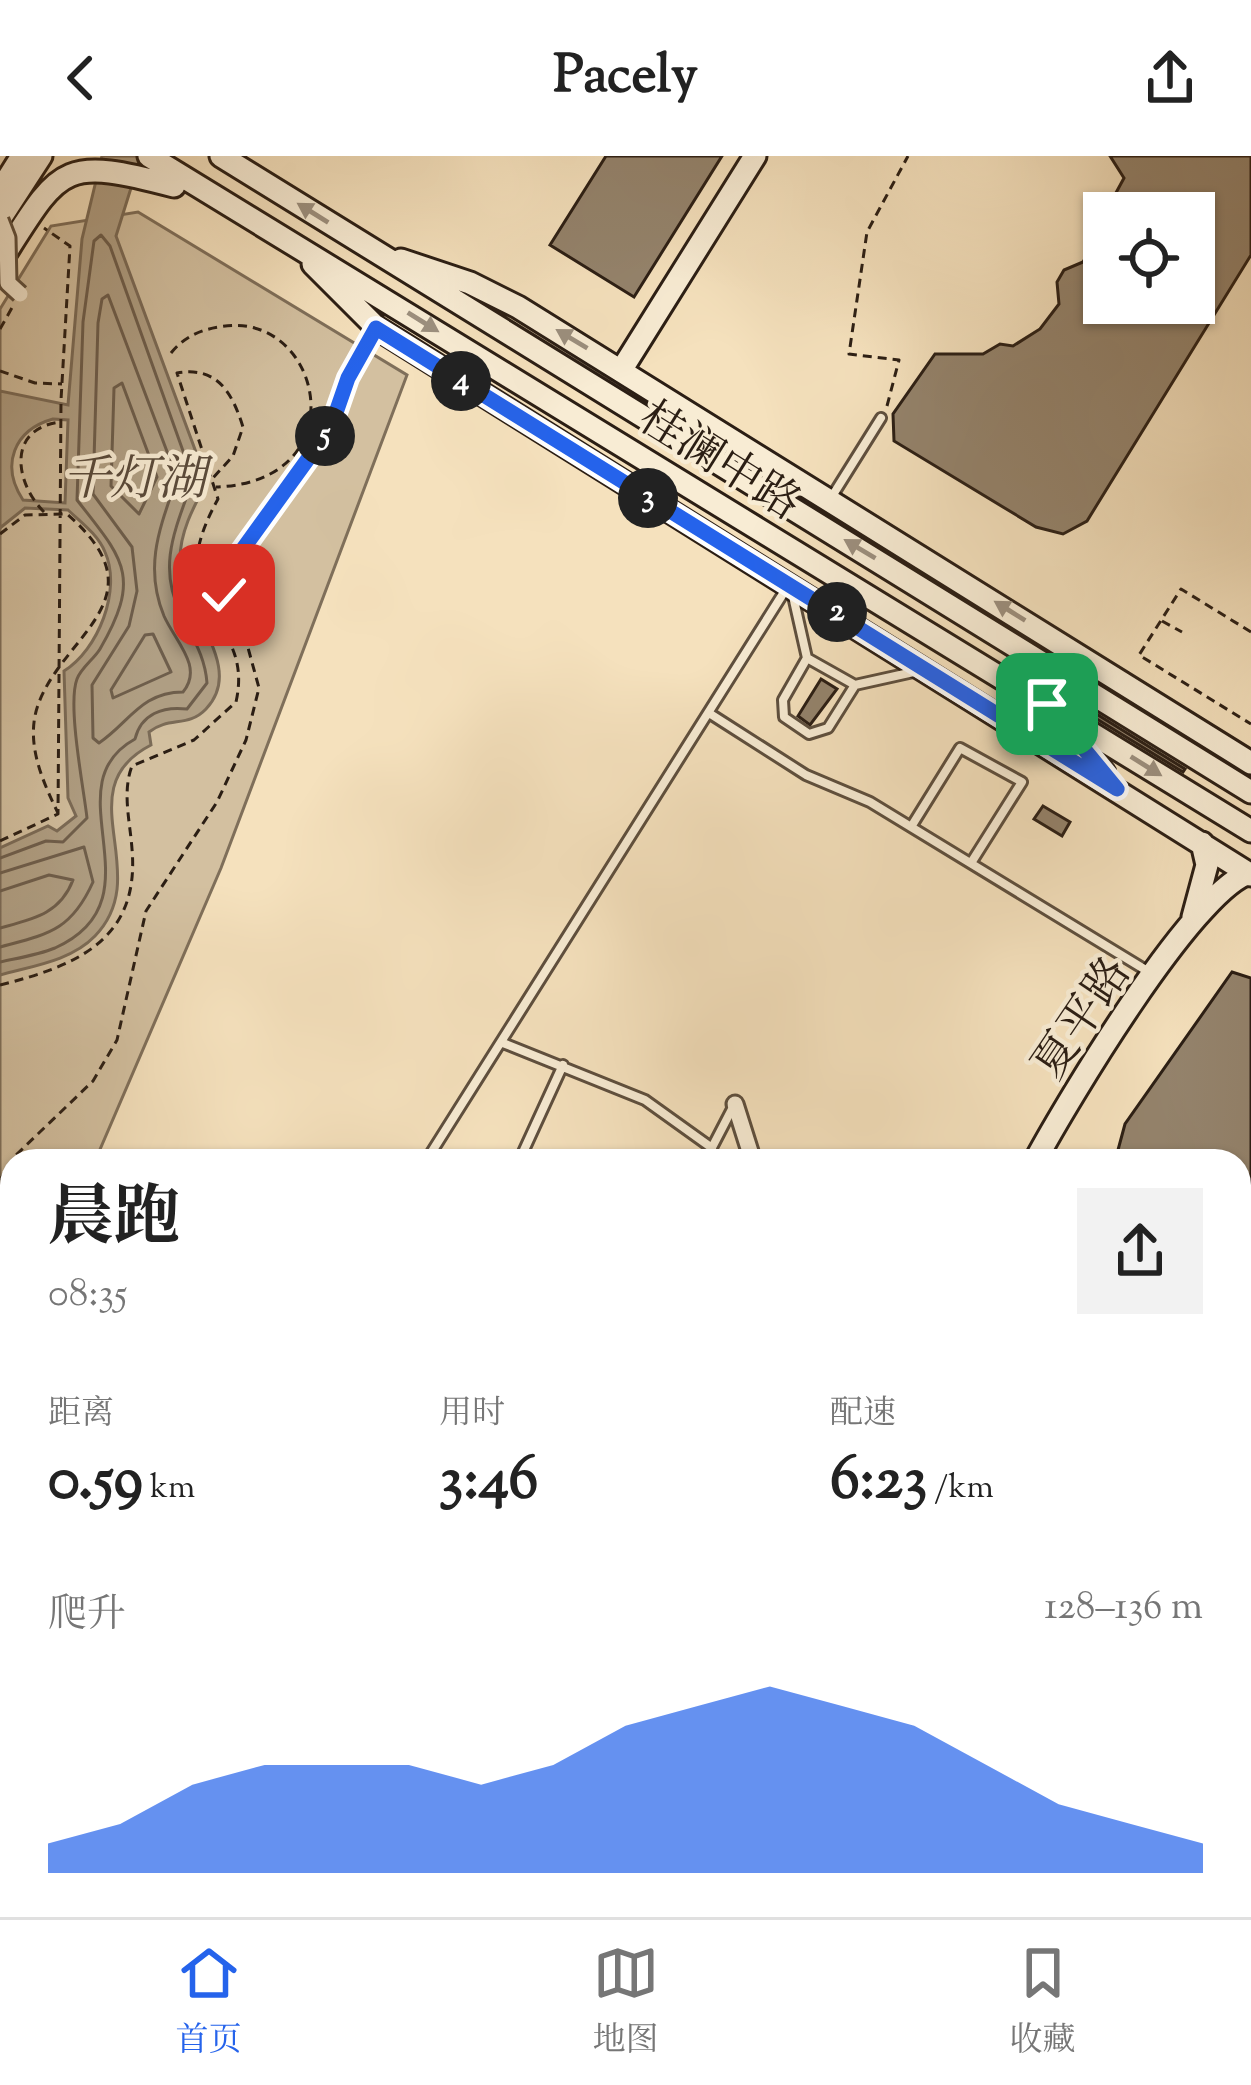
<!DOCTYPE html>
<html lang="zh">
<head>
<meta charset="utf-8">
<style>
  body { margin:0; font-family:"Sorts Mill Goudy","Noto Serif SC",serif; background:#f2f2f2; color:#222; height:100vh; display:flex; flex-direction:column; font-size:45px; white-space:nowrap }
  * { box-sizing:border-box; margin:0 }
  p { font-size:39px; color:#767676 }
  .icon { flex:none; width:66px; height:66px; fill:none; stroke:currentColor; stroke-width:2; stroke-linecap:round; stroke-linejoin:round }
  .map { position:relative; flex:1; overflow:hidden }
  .side { position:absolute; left:0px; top:993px; width:1251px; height:768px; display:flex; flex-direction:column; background:#fff; border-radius:36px 36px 0 0; box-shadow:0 3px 9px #0004 }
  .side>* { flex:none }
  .controls { position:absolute; left:1083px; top:36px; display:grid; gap:24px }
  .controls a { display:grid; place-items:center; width:132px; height:132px; border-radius:0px; background:#fff; box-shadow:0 3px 9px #0004; font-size:60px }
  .pin { position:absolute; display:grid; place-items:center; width:102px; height:102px; color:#fff; margin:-51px; border-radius:24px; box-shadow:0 6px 18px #0006 }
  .km { position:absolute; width:60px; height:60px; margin:-30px; border-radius:50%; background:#222; color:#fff; font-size:33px; line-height:60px; text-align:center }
  .round { display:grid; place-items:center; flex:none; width:126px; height:126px; border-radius:0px; background:#f2f2f2 }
  .summary { display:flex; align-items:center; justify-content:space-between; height:204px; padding:0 48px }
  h1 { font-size:66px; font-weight:700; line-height:90px }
  .stats { display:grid; grid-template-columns:repeat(3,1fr); gap:18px; height:204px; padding:12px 48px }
  .stats div { display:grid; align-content:center }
  .stats b { font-size:60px; font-weight:700 }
  .stats small { font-size:33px; font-weight:400 }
  .stats p { font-size:33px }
  .chart { height:336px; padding:24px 48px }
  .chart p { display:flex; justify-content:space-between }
  .chart svg { width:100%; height:216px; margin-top:12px; fill:#2563eb; opacity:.7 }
  header { display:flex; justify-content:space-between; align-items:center; height:156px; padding:0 48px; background:#fff; font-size:54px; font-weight:700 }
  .dock { display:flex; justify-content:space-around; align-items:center; height:168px; border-top:3px solid #e0e0e0; background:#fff; font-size:33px; color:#767676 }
  .dock a { display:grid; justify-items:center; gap:6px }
  .dock .on { color:#2563eb }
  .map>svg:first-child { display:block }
  .green { fill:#d3c0a0; stroke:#7f6f5a; stroke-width:3 }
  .water { fill:#b09f84; stroke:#7b6b57; stroke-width:3; fill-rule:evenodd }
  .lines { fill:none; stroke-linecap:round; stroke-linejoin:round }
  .shore { stroke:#6e5e4c; stroke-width:3 }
  .building { fill:#94836c; stroke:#2b1e14; stroke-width:3 }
  .lane-casing { stroke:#5e4f3e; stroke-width:14 }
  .street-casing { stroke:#5e4f3e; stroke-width:21 }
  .secondary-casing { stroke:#2b1e14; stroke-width:27 }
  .path { stroke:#2b1e14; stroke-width:3; stroke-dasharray:9 6; stroke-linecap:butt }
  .lane { stroke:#f8ecd4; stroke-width:8 }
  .street { stroke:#f8ecd4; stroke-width:15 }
  .secondary { stroke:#f8ecd4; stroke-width:21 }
  .street-bridge-casing { stroke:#5e4f3e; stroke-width:21; stroke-linecap:butt }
  .street-bridge { stroke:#f8ecd4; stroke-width:15 }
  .oneway { fill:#9c8f7e }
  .route-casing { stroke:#fff; stroke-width:24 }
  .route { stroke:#2563eb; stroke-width:15 }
  .labels { text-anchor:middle; stroke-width:9; stroke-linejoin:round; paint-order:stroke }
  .street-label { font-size:45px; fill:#2b1e14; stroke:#f8ecd4 }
  .water-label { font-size:48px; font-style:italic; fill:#5a4b3b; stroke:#f8ecd4 }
</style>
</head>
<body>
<header><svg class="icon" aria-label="back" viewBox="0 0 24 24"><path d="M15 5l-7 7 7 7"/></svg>Pacely<svg class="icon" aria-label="share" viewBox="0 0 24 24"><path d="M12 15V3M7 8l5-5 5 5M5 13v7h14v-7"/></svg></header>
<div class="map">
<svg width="1251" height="1761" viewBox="0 0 1251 1761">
  <rect width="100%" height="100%" fill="#f5e1bd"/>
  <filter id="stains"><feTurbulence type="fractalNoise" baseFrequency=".00167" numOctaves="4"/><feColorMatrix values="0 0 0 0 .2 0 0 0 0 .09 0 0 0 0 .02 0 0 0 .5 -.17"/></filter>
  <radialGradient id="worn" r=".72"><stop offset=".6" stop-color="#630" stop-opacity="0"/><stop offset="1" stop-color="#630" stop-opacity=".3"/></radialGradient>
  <path class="green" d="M138 56 407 219 221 712 95 1005H12V1187L0 1210V153L51 70Z
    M12 1716V1749H439L440 1761H0V1731Z"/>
  <path class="water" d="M102 0H141L116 80 207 326C194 350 179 377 180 406 181 454 247 510 206 553 188 572 169 560 149 576L151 589C65 633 156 717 95 780 71 805 32 810 0 819V692L48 670 57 675 76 660 68 642 64 515C98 494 122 434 105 396 98 379 82 367 68 354L25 352 0 372V235L68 249 82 83ZM53 263 68 264 65 347 23 344C0 309 14 274 53 263Z"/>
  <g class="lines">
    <path class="shore" d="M108 139 177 322C161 369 143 409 164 460 175 485 204 511 183 536 141 536 129 567 99 587L93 582 92 529 129 470 137 435 132 391 93 338 98 167 102 143Z
      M122 227 157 321 139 358 111 330 114 232Z
      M153 478 171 516 113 542 111 534 145 479Z
      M0 702 46 685 63 686 87 662C84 634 67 549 77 523 81 512 94 503 100 493 143 419 122 402 77 344L83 166 94 85 101 79 110 90 193 323C177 370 156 409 181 458 193 483 205 500 207 527L187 553C163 550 141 558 135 583 49 630 164 743 55 792 38 799 18 802 0 806
      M0 717 84 691 93 726C71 775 48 778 0 791
      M0 735 49 719 73 724C60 758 33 763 0 772"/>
  </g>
  <path class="building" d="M606 0H722L634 141 550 89Z
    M1110 0H1251V99L1087 365 1063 378 1036 371 894 285 893 258 935 198H983L1000 188 1013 190 1040 173 1059 148 1057 126 1064 114 1083 106 1104 70V147H1194V57H1105L1124 22Z
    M1032 518 1185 613 1183 616 1030 522Z
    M821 523 837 533 810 569 798 560Z
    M1043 650 1070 666 1062 680 1034 663Z
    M1232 816 1251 822V1440L1239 1432V1005H1115L1125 968Z
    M1239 1540 1251 1546V1602L1239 1595Z"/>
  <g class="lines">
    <defs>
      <path id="lane" d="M831 342 881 262
        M793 440 807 502 855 529 918 515
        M807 502 783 544 784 561 809 578 828 572 855 529
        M712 559 806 619 870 646 1149 816
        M911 671 960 592 1022 626 971 707
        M503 887 645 944 712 992
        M426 1005 786 433
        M519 1005 563 909
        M705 1005 732 953
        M464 1749V1761
        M860 1749V1751
        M895 1749 896 1753
        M685 1761 689 1749"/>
      <path id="street" d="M735 948 753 1005"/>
      <path id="secondary" d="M149 0 1251 675
        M221 0 1251 636
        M0 35 22 0
        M0 63 41 0
        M401 104 470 127 518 151 1251 607
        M0 106C61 10 60 0 174 30
        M313 108 377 172 1251 719
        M622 213 755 0
        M1059 563 1104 617
        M1193 761 1207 709 1202 687
        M1035 1005C1067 946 1192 736 1249 717
        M1056 1749 1059 1761"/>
    </defs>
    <use href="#lane" class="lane-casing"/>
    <use href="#street" class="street-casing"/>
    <use href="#secondary" class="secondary-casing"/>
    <path class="path" d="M0 173 13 150
      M171 197C183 182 199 174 219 171 322 151 361 326 216 331
      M0 215 35 227 62 228
      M887 250 899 204 849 198 867 76 908 0
      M44 356C15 327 6 272 61 266
      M0 378 25 359 67 358C164 442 63 478 38 549 25 586 42 624 58 657
      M1162 465 1182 476
      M1251 476 1181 433 1139 499 1251 568
      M0 685 58 658 61 244 70 90 44 72
      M0 829C76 810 140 784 132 693 130 665 122 636 132 610L194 584 236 546C256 457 154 458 218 343L177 217C217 210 232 236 243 271L233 300 212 323
      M0 1024 15 1000 93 925 117 884 146 755 217 646 246 584 259 532 244 477 224 438C245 373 297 333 329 274 344 247 351 217 367 189
      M0 1435 12 1442
      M0 1658 12 1667
      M180 1749 204 1761
      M2 1761 14 1749
      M42 1761 56 1749
      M315 1761 330 1749
      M366 1761V1749"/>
    <use href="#lane" class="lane"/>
    <use href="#street" class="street"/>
    <use href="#secondary" class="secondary"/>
    <defs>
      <path id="street-bridge" d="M0 64 7 82 8 127 20 138"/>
    </defs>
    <use href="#street-bridge" class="street-bridge-casing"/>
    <use href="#street-bridge" class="street-bridge"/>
  </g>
  <defs><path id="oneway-solid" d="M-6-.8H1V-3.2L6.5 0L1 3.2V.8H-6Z" transform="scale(3)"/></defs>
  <g class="oneway">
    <use href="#oneway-solid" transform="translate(313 57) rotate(-148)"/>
    <use href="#oneway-solid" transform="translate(423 166) rotate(32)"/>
    <use href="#oneway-solid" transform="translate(572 183) rotate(-149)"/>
    <use href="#oneway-solid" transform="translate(860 393) rotate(-149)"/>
    <use href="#oneway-solid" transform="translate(1010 455) rotate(-148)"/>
    <use href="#oneway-solid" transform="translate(1146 610) rotate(32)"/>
  </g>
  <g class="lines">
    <defs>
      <path id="route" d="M224 439 235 404 331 271 348 222 376 172 1117 633 1047 548"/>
    </defs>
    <use href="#route" class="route-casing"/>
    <use href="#route" class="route"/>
  </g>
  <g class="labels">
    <g class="street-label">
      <text transform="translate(721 303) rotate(32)" y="16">桂澜中路</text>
      <text transform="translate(1080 861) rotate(-56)" y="16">夏平路</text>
    </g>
    <g class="water-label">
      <text x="134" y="338">千灯湖</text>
    </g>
  </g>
  <rect width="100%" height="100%" filter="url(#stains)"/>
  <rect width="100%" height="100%" fill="url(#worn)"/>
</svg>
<div class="controls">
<a><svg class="icon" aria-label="locate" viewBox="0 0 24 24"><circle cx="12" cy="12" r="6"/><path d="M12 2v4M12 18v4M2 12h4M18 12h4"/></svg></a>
</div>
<div class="pin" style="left:1047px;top:548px;background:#1e9e55"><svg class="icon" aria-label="arrive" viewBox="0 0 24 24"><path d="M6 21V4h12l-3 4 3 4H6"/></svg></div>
<div class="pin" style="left:224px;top:439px;background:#d93025"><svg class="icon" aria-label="check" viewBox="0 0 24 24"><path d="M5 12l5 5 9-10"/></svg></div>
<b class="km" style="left:837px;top:456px">2</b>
<b class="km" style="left:648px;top:342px">3</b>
<b class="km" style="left:461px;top:225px">4</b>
<b class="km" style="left:325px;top:280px">5</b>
<section class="side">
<div class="summary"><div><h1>晨跑</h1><p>08:35</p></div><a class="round"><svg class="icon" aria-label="share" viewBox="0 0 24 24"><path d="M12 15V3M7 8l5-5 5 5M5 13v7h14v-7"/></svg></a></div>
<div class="stats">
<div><p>距离</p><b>0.59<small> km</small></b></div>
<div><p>用时</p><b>3:46</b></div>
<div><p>配速</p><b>6:23<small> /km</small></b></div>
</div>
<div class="chart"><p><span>爬升</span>128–136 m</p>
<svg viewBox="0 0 160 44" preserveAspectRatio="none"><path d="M0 44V38L10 34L20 26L30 22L40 22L50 22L60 26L70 22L80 14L90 10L100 6L110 10L120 14L130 22L140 30L150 34L160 38V44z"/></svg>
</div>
</section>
</div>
<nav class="dock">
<a class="on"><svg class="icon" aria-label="home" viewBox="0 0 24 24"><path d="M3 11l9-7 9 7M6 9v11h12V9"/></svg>首页</a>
<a><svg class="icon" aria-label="map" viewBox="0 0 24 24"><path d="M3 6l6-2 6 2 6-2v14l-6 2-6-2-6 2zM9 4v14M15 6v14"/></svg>地图</a>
<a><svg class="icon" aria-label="saved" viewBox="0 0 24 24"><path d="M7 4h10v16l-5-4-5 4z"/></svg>收藏</a>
</nav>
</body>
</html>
